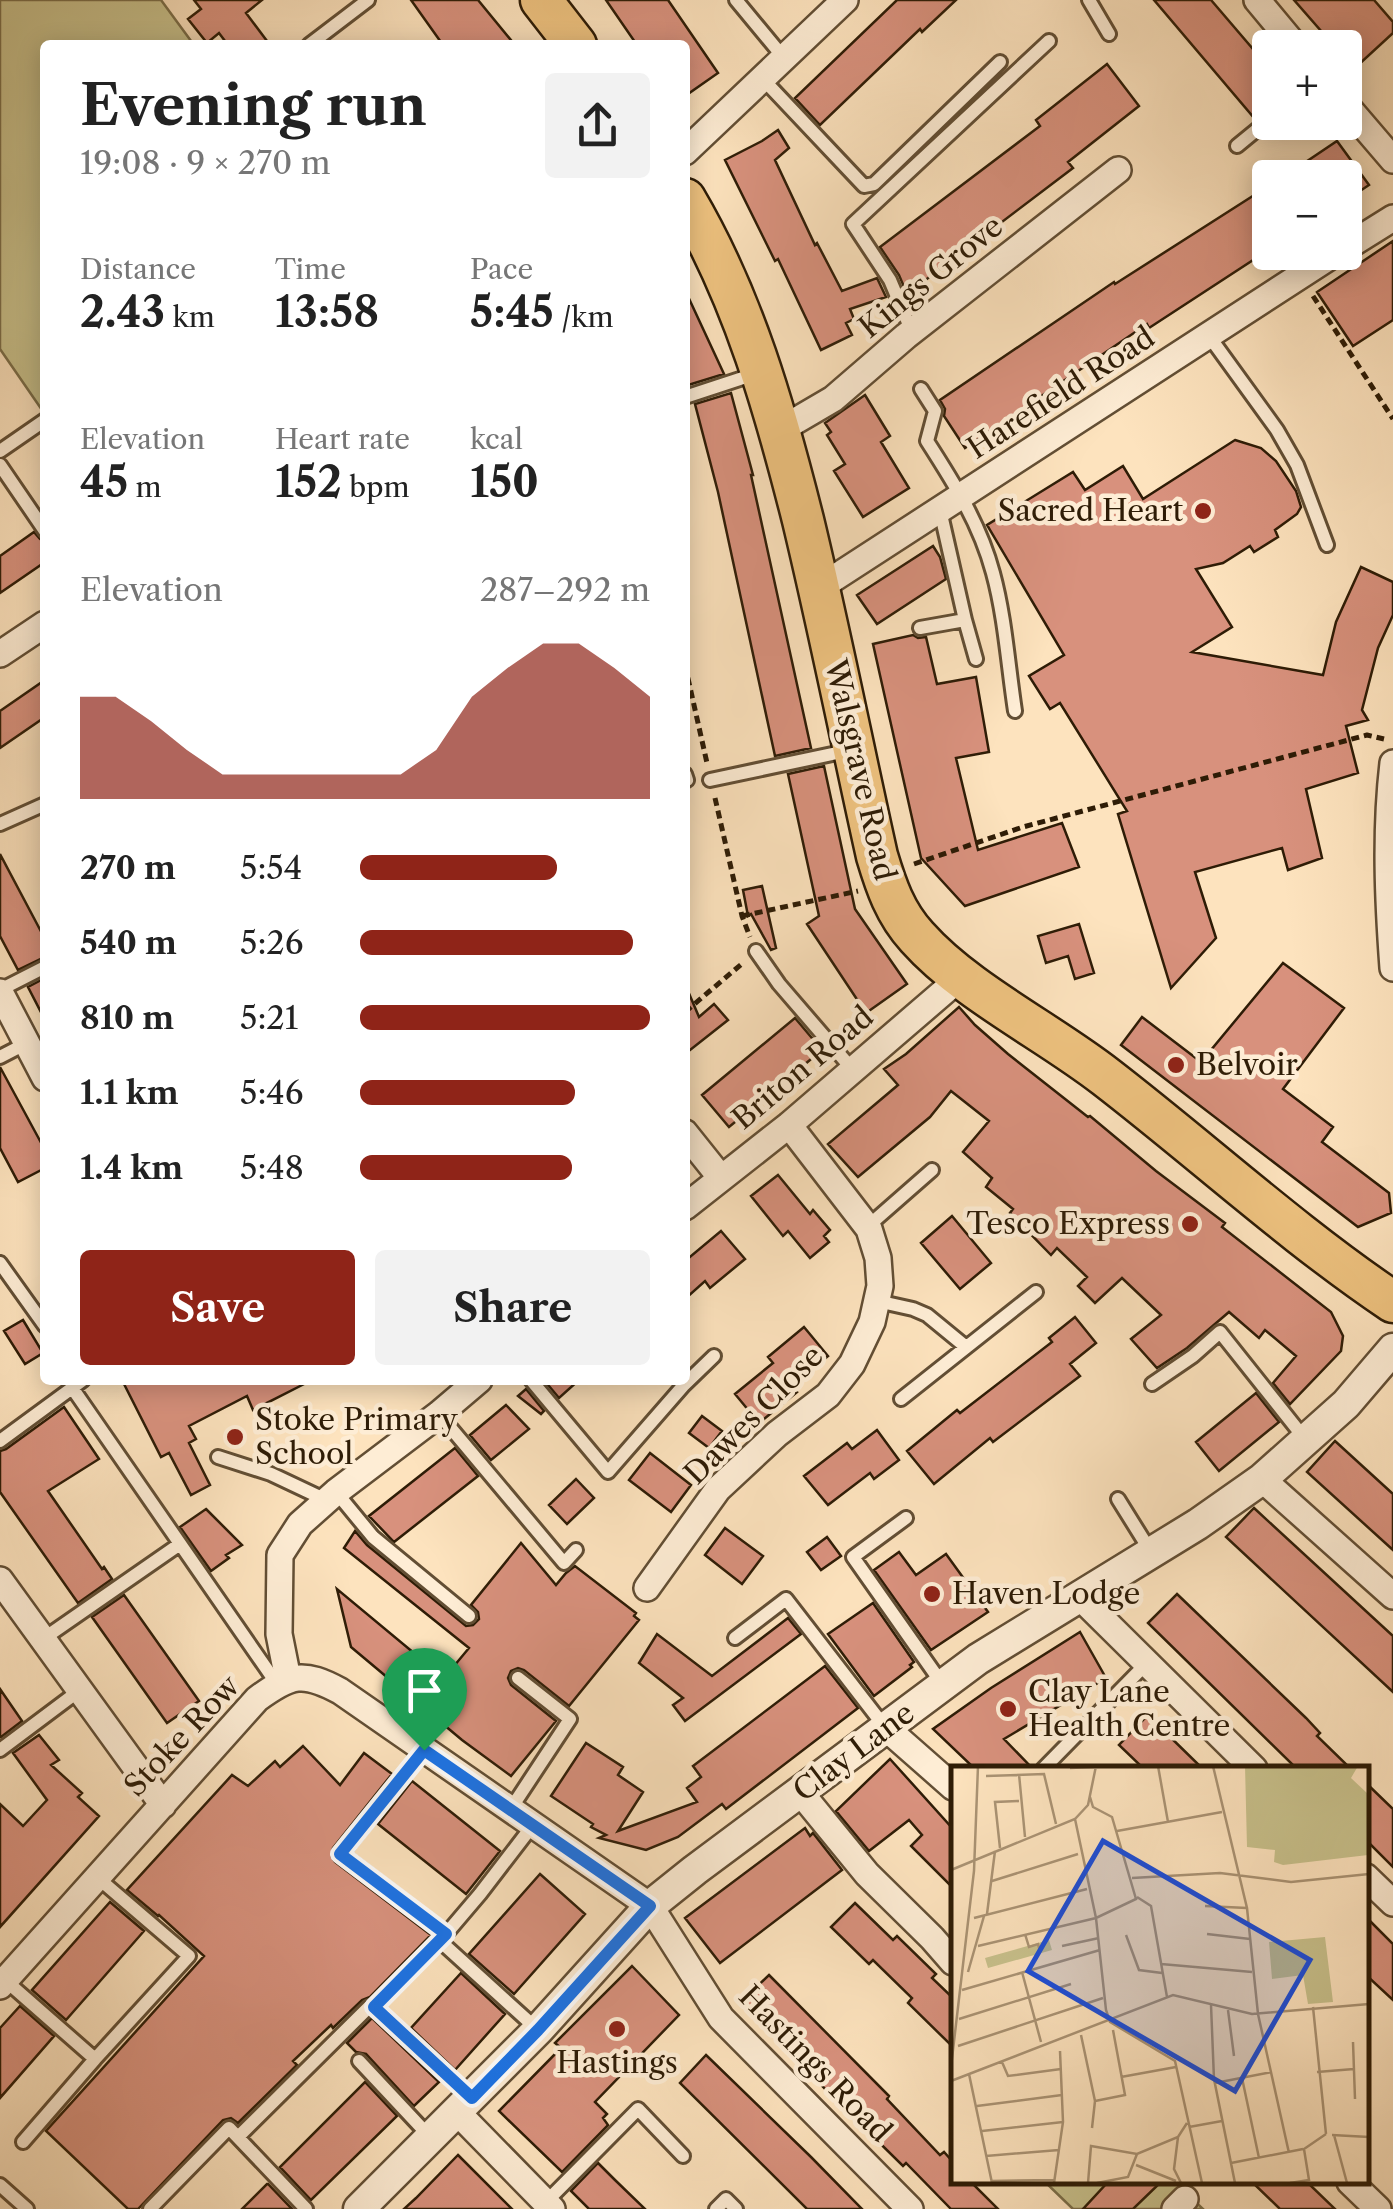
<!DOCTYPE html>
<html lang="en">
<head>
<meta charset="utf-8">
<style>
  body { margin:0; font-family:"Libre Caslon Text",serif; background:#f2f2f2; color:#222; height:100vh; display:flex; flex-direction:column; font-size:38px; white-space:nowrap }
  * { box-sizing:border-box; margin:0 }
  p { font-size:32px; color:#767676 }
  .icon { flex:none; width:55px; height:55px; fill:none; stroke:currentColor; stroke-width:2; stroke-linecap:round; stroke-linejoin:round }
  .map { position:relative; flex:1; overflow:hidden }
  .drawer { position:absolute; left:40px; top:40px; width:650px; height:1345px; display:flex; flex-direction:column; background:#fff; border-radius:10px; box-shadow:0 5px 25px #0003 }
  .drawer>* { flex:none }
  .fabs { position:absolute; left:1252px; top:30px; display:grid; gap:20px }
  .fabs a { display:grid; place-items:center; width:110px; height:110px; border-radius:10px; background:#fff; box-shadow:0 5px 25px #0003; font-size:50px }
  .pin { position:absolute; display:grid; place-items:center; width:85px; height:85px; color:#fff; margin:-102px -42px; border-radius:50% 50% 50% 0; rotate:-45deg; box-shadow:0 0 10px #0007 }
  .pin .icon { rotate:45deg }
  .round { display:grid; place-items:center; flex:none; width:105px; height:105px; border-radius:10px; background:#f2f2f2 }
  .summary { display:flex; align-items:center; justify-content:space-between; height:170px; padding:0 40px }
  h1 { font-size:55px; font-weight:700; line-height:75px }
  .figures { display:grid; grid-template-columns:repeat(3,1fr); gap:15px; height:170px; padding:10px 40px }
  .figures div { display:grid; align-content:center }
  .figures b { font-size:42px; font-weight:700 }
  .figures small { font-size:28px; font-weight:400 }
  .figures p { font-size:28px }
  .chart { height:280px; padding:20px 40px }
  .chart p { display:flex; justify-content:space-between }
  .chart svg { width:100%; height:180px; margin-top:10px; fill:#8f2418; opacity:.7 }
  .action { display:flex; gap:20px; margin-top:auto; padding:20px 40px }
  .action a { flex:1; height:115px; border-radius:10px; background:#8f2418; color:#fff; font-size:40px; font-weight:700; line-height:115px; text-align:center }
  .action a+a { background:#f2f2f2; color:#222 }
  ul { padding:0 40px; list-style:none; font-size:32px }
  li { display:grid; grid-template-columns:160px 120px 1fr; align-items:center; height:75px }
  li i { height:25px; border-radius:12px; background:#8f2418 }
  .map>svg:first-child { display:block }
  .green { fill:#c8c18c; stroke:#7b6e49; stroke-width:2.5 }
  .building { fill:#d8917d; stroke:#2e1c06; stroke-width:2.5 }
  .lines { fill:none; stroke-linecap:round; stroke-linejoin:round }
  .service-casing { stroke:#624e34; stroke-width:18 }
  .minor-casing { stroke:#624e34; stroke-width:30 }
  .tertiary-casing { stroke:#624e34; stroke-width:35 }
  .trunk-casing { stroke:#2e1c06; stroke-width:45 }
  .path { stroke:#2e1c06; stroke-width:5; stroke-dasharray:8 5; stroke-linecap:butt }
  .service { stroke:#feedd5; stroke-width:12 }
  .minor { stroke:#feedd5; stroke-width:25 }
  .tertiary { stroke:#feedd5; stroke-width:30 }
  .trunk { stroke:#eec27f; stroke-width:40 }
  .route-casing { stroke:#fff; stroke-width:20 }
  .route { stroke:#1a73e8; stroke-width:12 }
  .poi-dot { fill:#8f2418; stroke:#feedd5; stroke-width:4 }
  .labels { text-anchor:middle; stroke-width:9; stroke-linejoin:round; paint-order:stroke }
  .street-label { font-size:30px; fill:#2e1c06; stroke:#feedd5 }
  .poi-label { font-size:30px; fill:#2e1c06; stroke:#feedd5; text-anchor:start }
  .inset-road { fill:none; stroke:#aa9374; stroke-width:2.5 }
  .view { fill:#1d4ed8; fill-opacity:0.15; stroke:#1d4ed8; stroke-width:5 }
  .inset-edge { fill:none; stroke:#2e1c06; stroke-width:5 }
</style>
</head>
<body>
<div class="map">
<svg width="1393" height="2209" viewBox="0 0 1393 2209">
  <rect width="100%" height="100%" fill="#fde3be"/>
  <filter id="stains"><feTurbulence type="fractalNoise" baseFrequency=".002" numOctaves="4"/><feColorMatrix values="0 0 0 0 .2 0 0 0 0 .09 0 0 0 0 .02 0 0 0 .5 -.17"/></filter>
  <radialGradient id="worn" r=".72"><stop offset=".6" stop-color="#630" stop-opacity="0"/><stop offset="1" stop-color="#630" stop-opacity=".3"/></radialGradient>
  <path class="green" d="M0 0H161L194 45H45V408L42 410 0 349Z
    M1045 2182H1175L1203 2209H1073Z"/>
  <path class="building" d="M194 0H262L246 13 270 45H228L219 33 207 43 188 19 201 9Z
    M411 0H478L515 45H443Z
    M606 0H668L718 73 685 96V45H637Z
    M897 0H956L922 32 920 29 820 125 795 98Z
    M1154 0H1211L1270 69V109L1255 119Z
    M1294 0H1374L1393 22V33L1355 68 1345 57V48H1336Z
    M1107 64 1139 106 1068 162 1073 168 907 294 899 275 880 247 1040 126 1036 120Z
    M778 130 789 148 775 160 815 245 817 243 842 291 877 278 886 297 850 309 854 319 846 323 852 335 821 350 778 259 775 261 725 160 762 141Z
    M1337 141 1369 185 1345 201V178H1282Z
    M1270 185V249L1149 328 1147 324 965 448 944 416 945 409 940 400 1114 282 1115 284Z
    M1393 241V320L1353 346 1317 292Z
    M685 290 724 374 685 386Z
    M731 393 753 475H751L811 748 775 756 718 492 695 404Z
    M865 395 890 436 881 442 909 488 863 517 834 471 845 464 827 435 831 432 825 423Z
    M1235 440 1261 448 1276 461 1296 491 1301 507 1297 514 1275 530 1278 537 1254 552 1250 546 1223 563 1196 569 1232 627 1192 652 1323 675 1336 622 1361 567 1393 582V615L1378 648 1362 710 1368 720 1346 726 1358 773 1306 789 1322 858 1288 870 1282 848 1195 872 1216 938 1171 988 1118 814 1127 811 1060 703 1050 709 1029 676 1064 655 987 525 1073 472 1085 490 1123 466 1143 499Z
    M34 532 40 539 45 541V562L0 593V556Z
    M933 546 940 557 946 579 877 624 857 595Z
    M913 635 918 638 926 637 937 684 976 677 989 752 956 758 978 850 1062 823 1079 867 965 906 921 858 873 644Z
    M45 680V717L0 748V711Z
    M824 766 855 909 907 984 866 1013 807 924 819 916 788 774Z
    M0 854 45 939V957L18 970 0 936Z
    M762 886 776 948 771 950 751 914 748 916 743 890Z
    M1079 924 1094 973 1075 979 1068 956 1046 963 1038 936Z
    M1283 963 1344 1008 1283 1089 1333 1127 1322 1142 1389 1193 1391 1213 1358 1227 1121 1045 1142 1017 1201 1062Z
    M45 978V1020L28 987Z
    M685 984 699 1017 714 1004 728 1020 685 1054Z
    M959 1007 975 1025 1008 1054 1088 1117 1090 1116 1156 1171 1225 1223 1222 1227 1331 1312 1343 1336 1341 1351 1290 1404 1273 1383 1296 1356 1265 1330 1259 1338 1229 1312 1187 1348 1157 1368 1131 1339 1161 1315 1122 1278 1095 1303 1078 1286 1087 1277 1057 1248 1051 1255 1010 1213 1013 1209 986 1187 992 1178 963 1152 989 1121 951 1091 930 1117 858 1177 828 1144 898 1085 884 1069 906 1054Z
    M795 1018 822 1050 729 1127 702 1095Z
    M0 1067 45 1150V1168L18 1182 0 1148Z
    M778 1175 810 1214 813 1210 830 1230 824 1236 829 1242 810 1258 788 1231 783 1236 751 1196Z
    M952 1216 991 1263 960 1289 921 1243Z
    M721 1231 745 1259 710 1288 705 1281 685 1299V1261Z
    M1075 1317 1096 1343 1070 1364 1080 1376 993 1442 990 1438 934 1484 907 1451 957 1410 960 1413 1052 1342 1049 1338Z
    M23 1320 43 1353 25 1364 4 1331Z
    M804 1327 828 1356 792 1386 797 1392 759 1423 735 1394 773 1363 768 1357Z
    M122 1380H312L253 1410 247 1396 189 1426 196 1439 189 1443 210 1485 191 1495 169 1453 161 1457Z
    M544 1380H579L559 1398Z
    M526 1389 544 1411 541 1414 518 1396Z
    M1256 1393 1279 1422 1219 1471 1196 1442Z
    M506 1405 529 1429 491 1460 470 1435Z
    M64 1407 99 1459 48 1491 102 1569 104 1567 112 1579 78 1603 0 1492V1451L6 1449Z
    M702 1416 722 1431 709 1448 689 1433Z
    M877 1430 899 1460 874 1479 870 1473 828 1505 804 1476 847 1443 852 1449Z
    M1335 1441 1393 1494V1550L1307 1472Z
    M455 1448 478 1476 394 1542 369 1516Z
    M650 1453 691 1485 671 1512 629 1480Z
    M576 1479 594 1498 567 1524 549 1505Z
    M1254 1508 1393 1636V1692L1226 1537Z
    M206 1509 242 1545 226 1555 229 1558 211 1571 180 1527Z
    M725 1528 763 1556 742 1584 705 1555Z
    M355 1531 367 1545 466 1626 473 1625 479 1619 478 1612 471 1605 521 1543 556 1585 566 1573 575 1566 636 1613 634 1616 639 1620 569 1706 524 1670 518 1668 511 1671 508 1678 511 1685 556 1721 511 1776 462 1740 351 1647 337 1589 444 1678 469 1648 344 1548Z
    M827 1537 841 1556 821 1570 807 1552Z
    M899 1552 916 1575 946 1554 988 1612 931 1650 874 1570Z
    M1177 1594 1306 1718 1320 1733 1317 1736 1351 1769H1297L1148 1623Z
    M124 1595 199 1701 167 1723 92 1617Z
    M873 1603 914 1662 910 1665 912 1667 874 1696 828 1634Z
    M788 1618 801 1634 685 1721 673 1705 683 1698 639 1663 657 1634 712 1676Z
    M1080 1632 1106 1678 1004 1739 1033 1769H975L933 1729 991 1688Z
    M825 1666 858 1708 726 1809 722 1804 678 1837 646 1850 599 1838 606 1835 591 1827 593 1824 551 1796 586 1743 623 1767 618 1775 643 1792 618 1831 697 1802 687 1788 701 1777 693 1766Z
    M0 1689 22 1721 1 1737 0 1736Z
    M1148 1715 1162 1729 1203 1769H1144L1119 1745Z
    M39 1735 59 1760 51 1765 82 1793 78 1797 99 1816 0 1927V1804L23 1826 47 1800 13 1753Z
    M303 1746 340 1785 364 1753 392 1774 333 1848 332 1857 335 1862 431 1935 370 1997 362 2000 333 2028 331 2025 293 2061 297 2065 238 2123 231 2118 223 2120 138 2209H128L46 2131 204 1956 159 1915 158 1916 127 1890 232 1775 248 1786 275 1761 280 1767Z
    M890 1759 953 1829V1888L911 1846 922 1835 909 1820 869 1851 836 1811Z
    M412 1781 500 1851 466 1894 378 1824Z
    M1366 1783 1393 1809V1867L1366 1840Z
    M805 1828 810 1836 813 1833 842 1870 720 1963 685 1918Z
    M540 1874 585 1914 514 1994 469 1954Z
    M110 1902 144 1931 66 2020 32 1990Z
    M855 1903 893 1940 897 1936 936 1974 932 1978 953 1998V2047L908 2003 912 1998 873 1960 869 1964 831 1927Z
    M1366 1917 1393 1944V2000L1366 1975Z
    M632 1966 679 2015 595 2102 607 2114 603 2118 608 2125 562 2172 499 2111 561 2048 555 2043Z
    M461 1973 505 2014 455 2070 411 2028Z
    M769 1975 889 2096 887 2099 940 2155 944 2152 953 2162V2182H971L998 2209H951L906 2163 903 2166 832 2096 741 2002Z
    M20 2006 54 2036 0 2098V2028Z
    M372 2018 439 2082 414 2106 366 2054 356 2052 347 2043Z
    M706 2055 811 2157 862 2209H807L680 2083Z
    M365 2082 397 2116 311 2200 280 2167Z
    M458 2155 512 2209H404L416 2198Z
    M598 2163 615 2180 645 2209H589L571 2191Z
    M1108 2182H1161L1133 2209H1083Z
    M1252 2182H1307L1335 2209H1280Z
    M267 2184H268L292 2209H242Z"/>
  <g class="lines">
    <defs>
      <path id="service" d="M736 0 784 58
        M1089 0 1109 34
        M309 45 368 0
        M762 78 864 186 874 184 1000 62
        M1237 146 1270 119
        M912 332 890 280 853 224 1049 41
        M1209 336 1277 430 1297 465 1327 545
        M921 389 935 411 927 441C954 483 980 524 993 573 1005 617 1008 665 1015 711
        M685 397 755 374
        M0 451 45 420
        M0 465 45 531
        M965 620 976 659
        M920 628 965 620 940 510
        M685 774 687 780 685 781
        M710 780 851 750
        M0 824 45 804
        M756 951 779 984 853 1070
        M0 990 45 967
        M0 1057 27 1043
        M867 1227 932 1170
        M0 1263 45 1326
        M877 1301 913 1309 927 1315 966 1347
        M531 1380 608 1472 683 1386 714 1356
        M1152 1384 1193 1356 1220 1332 1305 1439
        M73 1389 277 1684
        M901 1399 1036 1292
        M439 1414 564 1563 576 1550
        M0 1441 83 1380
        M218 1457 271 1474 326 1500
        M336 1492 373 1537 469 1616
        M1118 1499 1151 1552
        M906 1518 853 1557 943 1685
        M735 1638 786 1599 884 1726
        M43 1639 180 1544
        M0 1750 80 1690
        M424 1750 341 1854 446 1934
        M1043 1769 1147 1663
        M510 1810 570 1719 518 1678
        M440 1941 538 2030
        M5 1980 95 2059 23 2142
        M95 2059 189 1956 98 1878
        M359 2061 430 2137
        M470 2097 374 2007 446 1934 480 1894 533 1825
        M238 2137 369 2007H374
        M0 2185 27 2209
        M545 2203 638 2109 683 2156
        M150 2209 229 2128 306 2209
        M716 2209 726 2199 736 2209"/>
      <path id="minor" d="M1257 0 1297 48
        M1345 104 1393 160
        M685 152 845 0
        M1345 248 1393 218
        M780 430 833 399 906 336 1118 170
        M819 588 1337 252
        M0 654 45 624
        M1393 763C1385 832 1388 900 1393 968
        M0 992 45 1078
        M685 1133 721 1178
        M685 1207 789 1125 961 977
        M1262 1479 1393 1596
        M0 1580 163 1805
        M647 1588 718 1489 777 1434 828 1395 852 1364 872 1322 880 1286 878 1258 869 1229 789 1125
        M1079 1596 1254 1769
        M288 1679 279 1634 280 1555 300 1524 336 1492 439 1414 479 1380
        M886 1728 953 1787
        M800 1792 867 1874 932 1938 953 1962
        M1366 1877 1393 1903
        M0 1986 257 1699C291 1674 303 1671 340 1691L650 1906 721 2018 910 2209
        M458 2113 552 2209
        M1350 2182 1378 2209
        M1175 2209 1185 2199"/>
      <path id="tertiary" d="M359 2209 538 2030 650 1906 695 1870 978 1659 1198 1524 1262 1479 1346 1404 1393 1349"/>
      <path id="trunk" d="M541 0 576 45
        M685 199C744 299 775 409 803 520 830 632 852 744 877 856 886 886 895 913 917 937 966 992 1047 1031 1106 1077 1202 1151 1292 1234 1393 1302"/>
    </defs>
    <use href="#service" class="service-casing"/>
    <use href="#minor" class="minor-casing"/>
    <use href="#tertiary" class="tertiary-casing"/>
    <use href="#trunk" class="trunk-casing"/>
    <path class="path" d="M1313 296 1393 419
      M685 665 707 763
      M715 798 742 916 750 937
      M914 864 1023 827 1367 735 1384 739
      M742 916 858 891
      M685 1012 744 962"/>
    <use href="#service" class="service"/>
    <use href="#minor" class="minor"/>
    <use href="#tertiary" class="tertiary"/>
    <use href="#trunk" class="trunk"/>
  </g>
  <g class="lines">
    <defs>
      <path id="route" d="M424 1750 650 1906 538 2030 472 2098 374 2007 446 1934 340 1854Z"/>
    </defs>
    <use href="#route" class="route-casing"/>
    <use href="#route" class="route"/>
  </g>
  <g class="poi-dot">
    <circle cx="1203" cy="511" r="10"/>
    <circle cx="1176" cy="1065" r="10"/>
    <circle cx="1190" cy="1224" r="10"/>
    <circle cx="235" cy="1437" r="10"/>
    <circle cx="932" cy="1594" r="10"/>
    <circle cx="1008" cy="1709" r="10"/>
    <circle cx="617" cy="2029" r="10"/>
  </g>
  <g class="labels">
    <g class="street-label">
      <text transform="translate(931 277) rotate(-39)" y="10">Kings Grove</text>
      <text transform="translate(1061 393) rotate(-33)" y="10">Harefield Road</text>
      <text transform="translate(860 770) rotate(77)" y="10">Walsgrave Road</text>
      <text transform="translate(803 1068) rotate(-40)" y="10">Briton Road</text>
      <text transform="translate(754 1415) rotate(-45)" y="10">Dawes Close</text>
      <text transform="translate(182 1736) rotate(-47)" y="10">Stoke Row</text>
      <text transform="translate(854 1752) rotate(-37)" y="10">Clay Lane</text>
      <text transform="translate(815 2064) rotate(46)" y="10">Hastings Road</text>
    </g>
    <g class="poi-label">
      <text x="1183" y="521" text-anchor="end">Sacred Heart</text>
      <text x="1196" y="1075">Belvoir</text>
      <text x="1170" y="1234" text-anchor="end">Tesco Express</text>
      <text x="255" y="1430">Stoke Primary<tspan x="255" dy="34">School</tspan></text>
      <text x="952" y="1604">Haven Lodge</text>
      <text x="1028" y="1702">Clay Lane<tspan x="1028" dy="34">Health Centre</tspan></text>
      <text x="617" y="2073" text-anchor="middle">Hastings</text>
    </g>
  </g>
  <g transform="translate(951 1766)">
    <rect width="418" height="418" fill="#fde3be"/>
    <path d="M407 0 400 12 417 28V89L332 99 323 96 324 84 296 81 294 0ZM374 171 382 236 357 238 352 209 321 213 318 176ZM98 174 101 184 37 202 34 192Z" fill="#c8c18c"/>
    <path class="inset-road" d="M207 0 217 56M262 0 296 142 307 248 338 387M119 2 164 0M68 8 74 71M35 10 93 8 105 58M0 38V96M124 53 145 152 155 244 159 256 224 295 251 417M166 65 271 46M49 82 44 36 68 35M0 104 124 53 137 39 145 0M181 112 269 107 340 116 418 108M41 115 127 88M186 131 200 140 216 231M254 140 296 142M36 148 44 85M23 152 136 123M74 168 78 181 87 178 89 186M256 168 299 173M175 169 188 204 211 207M27 180 145 152 185 133 161 51 142 41 139 31M111 180 148 172M210 198 301 206M17 206 33 150M71 206 90 276M11 224 149 184M260 239 263 313 284 417M362 241 375 368M277 244 283 290M8 253 120 218M130 269 144 335 141 362M402 276 404 333M7 280 152 232M51 296 57 310 110 303M0 301 23 105 27 0M366 306 403 303M18 308 41 417M170 311 225 301M291 312 308 392M0 315 222 229 301 248 418 238M264 317 321 306M144 335 174 329 162 264M26 340 111 329M238 361 271 355M31 365 112 356M381 369 418 371M383 369 396 417M227 371 223 403 230 417M35 390 108 384M280 397 352 383M185 399 225 415M40 415 104 414M103 417 112 356 109 285M137 417 140 380 186 388 227 371 236 357M146 417 177 411 186 388M339 417 358 414 353 383 375 368"/>
    <path class="view" d="M152 75 359 194 284 325 77 205Z"/>
    <rect width="418" height="418" class="inset-edge"/>
  </g>
  <rect width="100%" height="100%" filter="url(#stains)"/>
  <rect width="100%" height="100%" fill="url(#worn)"/>
</svg>
<div class="fabs">
<a>+</a>
<a>−</a>
</div>
<div class="pin" style="left:424px;top:1750px;background:#1e9e55"><svg class="icon" aria-label="arrive" viewBox="0 0 24 24"><path d="M6 21V4h12l-3 4 3 4H6"/></svg></div>
<section class="drawer">
<div class="summary"><div><h1>Evening run</h1><p>19:08 · 9 × 270 m</p></div><a class="round"><svg class="icon" aria-label="share" viewBox="0 0 24 24"><path d="M12 15V3M7 8l5-5 5 5M5 13v7h14v-7"/></svg></a></div>
<div class="figures">
<div><p>Distance</p><b>2.43<small> km</small></b></div>
<div><p>Time</p><b>13:58</b></div>
<div><p>Pace</p><b>5:45<small> /km</small></b></div>
</div>
<div class="figures">
<div><p>Elevation</p><b>45<small> m</small></b></div>
<div><p>Heart rate</p><b>152<small> bpm</small></b></div>
<div><p>kcal</p><b>150</b></div>
</div>
<div class="chart"><p><span>Elevation</span>287–292 m</p>
<svg viewBox="0 0 160 44" preserveAspectRatio="none"><path d="M0 44V19L10 19L20 25L30 32L40 38L50 38L60 38L70 38L80 38L90 38L100 32L110 19L120 12L130 6L140 6L150 12L160 19V44z"/></svg>
</div>
<ul>
<li><b>270 m</b>5:54<i style="width:68%"></i></li>
<li><b>540 m</b>5:26<i style="width:94%"></i></li>
<li><b>810 m</b>5:21<i style="width:100%"></i></li>
<li><b>1.1 km</b>5:46<i style="width:74%"></i></li>
<li><b>1.4 km</b>5:48<i style="width:73%"></i></li>
</ul>
<div class="action"><a>Save</a><a>Share</a></div>
</section>
</div>
</body>
</html>
